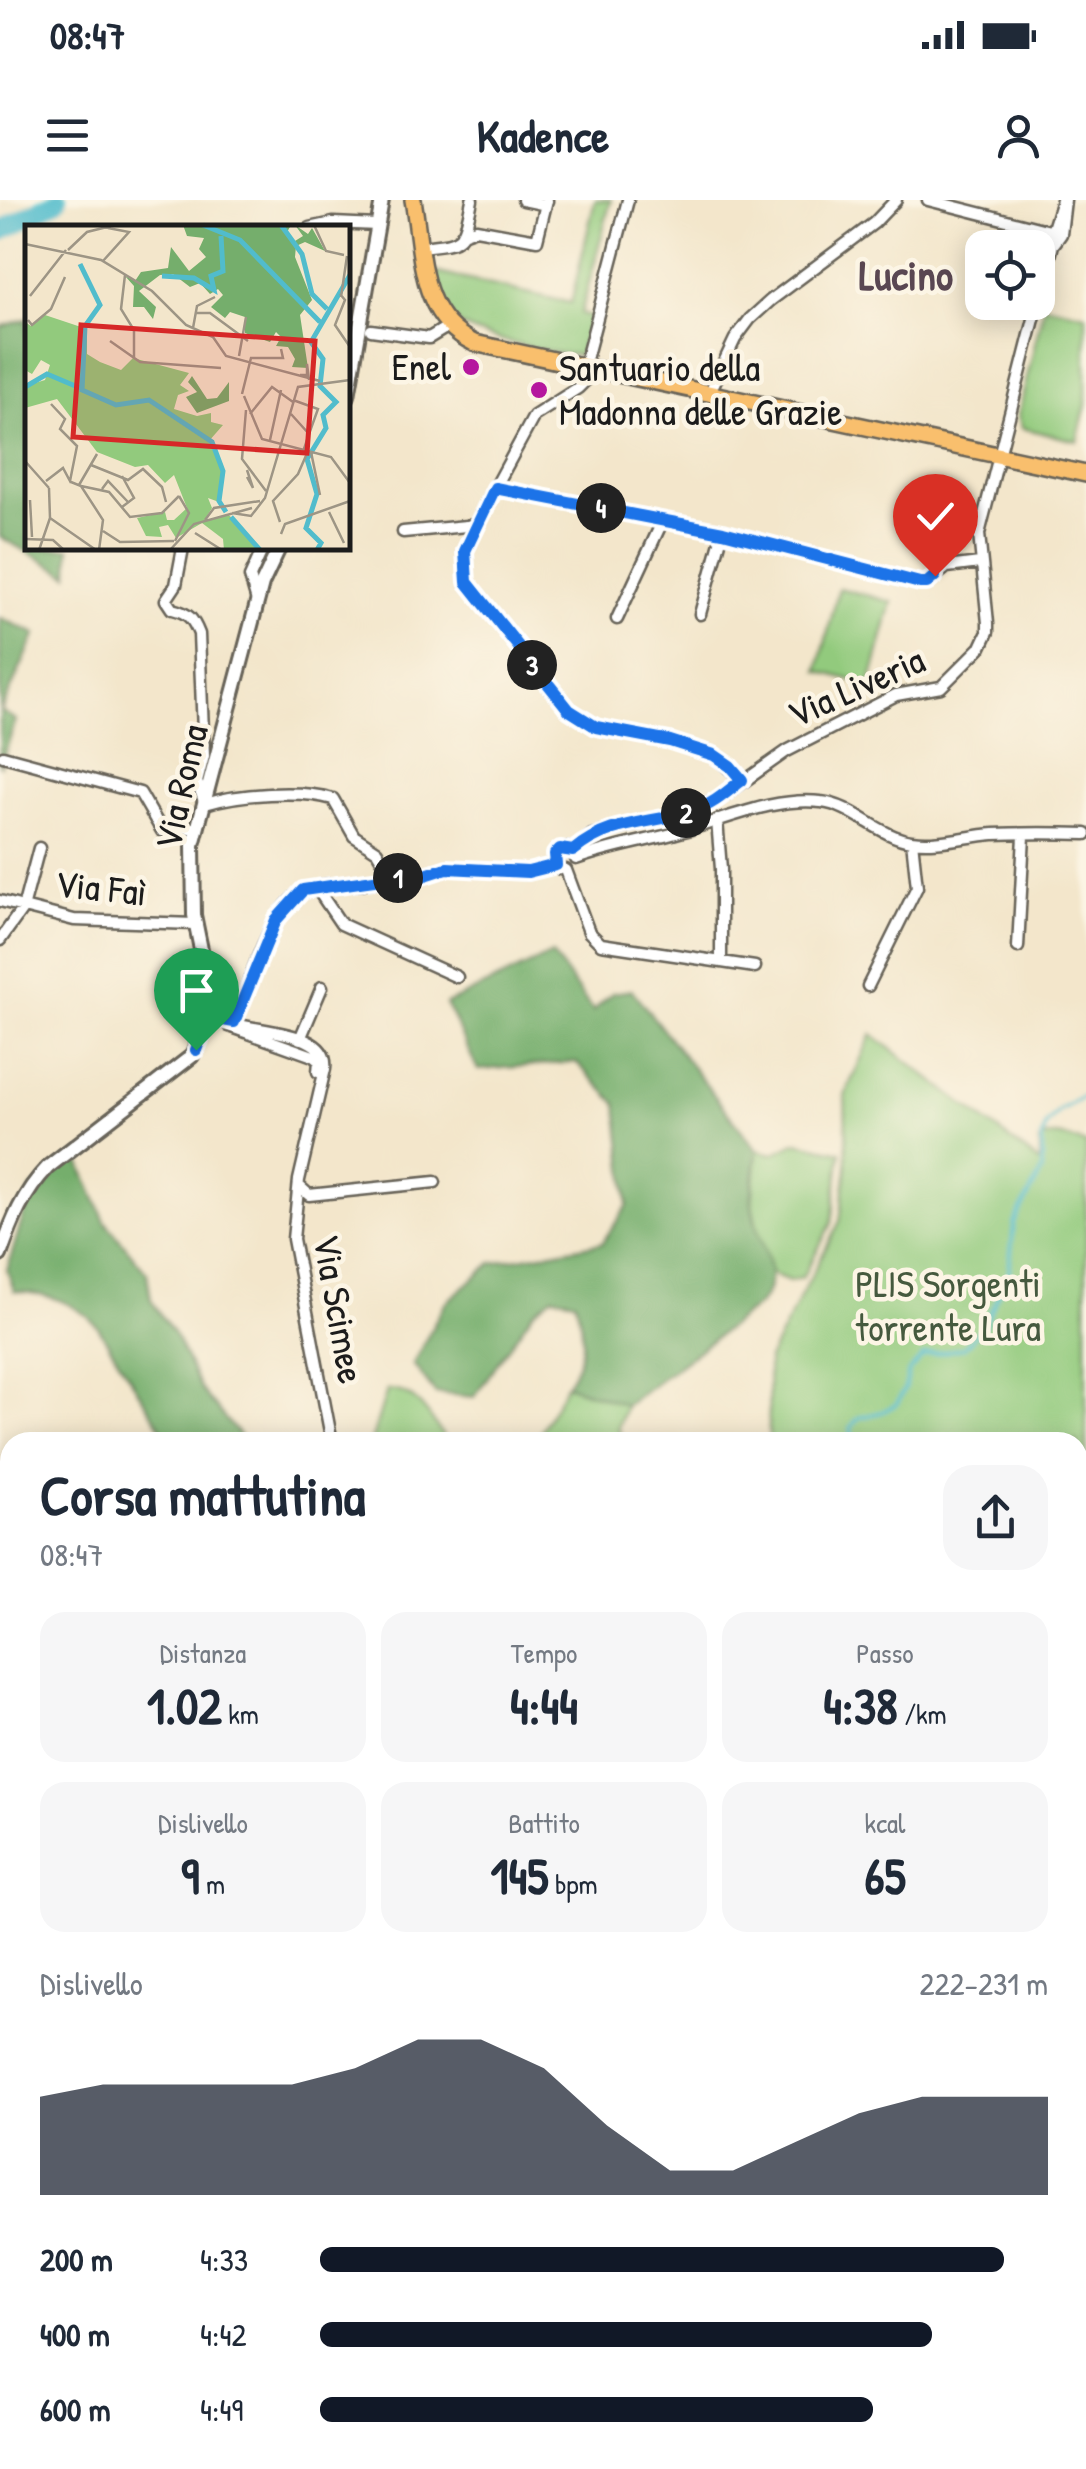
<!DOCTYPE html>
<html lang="it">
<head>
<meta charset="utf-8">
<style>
  body { margin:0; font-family:"Patrick Hand",sans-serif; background:#f6f6f7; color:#1f2937; height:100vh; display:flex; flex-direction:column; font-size:38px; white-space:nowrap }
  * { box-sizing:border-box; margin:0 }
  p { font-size:32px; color:#747a83 }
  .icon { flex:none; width:55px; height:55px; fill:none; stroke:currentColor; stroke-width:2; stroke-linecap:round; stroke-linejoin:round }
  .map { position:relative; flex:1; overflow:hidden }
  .side { position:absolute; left:0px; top:1232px; width:1088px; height:1038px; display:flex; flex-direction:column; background:#fff; border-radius:30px 30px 0 0; box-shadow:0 5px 25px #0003 }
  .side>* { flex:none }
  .fabs { position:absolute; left:965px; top:30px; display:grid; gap:20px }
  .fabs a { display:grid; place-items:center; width:90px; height:90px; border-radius:20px; background:#fff; box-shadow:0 5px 25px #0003; font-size:50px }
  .pin { position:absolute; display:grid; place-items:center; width:85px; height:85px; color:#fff; margin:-102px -42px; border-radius:50% 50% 50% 0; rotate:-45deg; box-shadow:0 0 10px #0007 }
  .pin .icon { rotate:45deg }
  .km { position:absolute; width:50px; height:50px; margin:-25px; border-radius:50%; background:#222; color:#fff; font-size:28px; line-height:50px; text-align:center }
  .round { display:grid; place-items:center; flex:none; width:105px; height:105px; border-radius:30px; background:#f6f6f7 }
  .summary { display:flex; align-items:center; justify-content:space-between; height:170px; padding:0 40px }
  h1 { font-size:55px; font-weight:800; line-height:75px }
  .metrics { display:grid; grid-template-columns:repeat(3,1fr); gap:15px; height:170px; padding:10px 40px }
  .metrics div { display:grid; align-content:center; border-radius:25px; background:#f6f6f7; text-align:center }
  .metrics b { font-size:50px; font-weight:800 }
  .metrics small { font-size:28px; font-weight:400 }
  .metrics p { font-size:28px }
  .chart { height:280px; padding:20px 40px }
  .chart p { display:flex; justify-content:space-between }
  .chart svg { width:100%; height:180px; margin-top:10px; fill:#111827; opacity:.7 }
  ul { padding:0 40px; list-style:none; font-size:32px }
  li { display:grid; grid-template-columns:160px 120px 1fr; align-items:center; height:75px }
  li i { height:25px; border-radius:12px; background:#111827 }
  .status { display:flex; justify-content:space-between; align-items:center; height:70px; padding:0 50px; background:#fff; direction:ltr }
  .status svg { height:28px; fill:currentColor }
  header { display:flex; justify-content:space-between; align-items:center; height:130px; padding:0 40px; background:#fff; font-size:45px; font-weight:800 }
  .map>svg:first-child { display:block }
  .green { fill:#92ca7d; stroke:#57734c; stroke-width:2.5 }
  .forest { fill:#75ae6c; stroke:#486544; stroke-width:2.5 }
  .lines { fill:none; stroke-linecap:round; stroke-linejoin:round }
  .stream { stroke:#51bccc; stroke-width:4 }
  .river { stroke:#51bccc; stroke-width:20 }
  .minor-casing { stroke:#676359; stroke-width:15 }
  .tertiary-casing { stroke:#676359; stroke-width:18 }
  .primary-casing { stroke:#676359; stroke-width:20 }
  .minor { stroke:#fff; stroke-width:10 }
  .tertiary { stroke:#fff; stroke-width:12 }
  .primary { stroke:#f9bf6d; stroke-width:15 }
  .route-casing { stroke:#fff; stroke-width:20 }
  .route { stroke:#1a73e8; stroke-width:12 }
  .poi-dot { fill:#b5179e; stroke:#fcf5e5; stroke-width:4 }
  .labels { text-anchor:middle; stroke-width:9; stroke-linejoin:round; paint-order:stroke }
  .poi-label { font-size:38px; fill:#1c1c1c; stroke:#fcf5e5; text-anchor:end }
  .street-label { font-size:38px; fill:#1c1c1c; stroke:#fcf5e5 }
  .park-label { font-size:38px; fill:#45593e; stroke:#fcf5e5 }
  .quarter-label { font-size:42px; font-weight:bold; fill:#5a4752; stroke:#fcf5e5 }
  .inset-river { fill:none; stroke:#51bccc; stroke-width:5 }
  .inset-road { fill:none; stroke:#9d9585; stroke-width:2.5 }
  .view { fill:#d62828; fill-opacity:0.15; stroke:#d62828; stroke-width:5 }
  .inset-edge { fill:none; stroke:#1c1c1c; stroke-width:5 }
</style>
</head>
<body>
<div class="status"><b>08:47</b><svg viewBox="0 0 49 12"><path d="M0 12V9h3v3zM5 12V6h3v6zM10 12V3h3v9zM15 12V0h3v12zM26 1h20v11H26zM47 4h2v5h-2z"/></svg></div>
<header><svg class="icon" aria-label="menu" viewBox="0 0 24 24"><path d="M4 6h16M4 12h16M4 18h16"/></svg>Kadence<svg class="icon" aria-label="person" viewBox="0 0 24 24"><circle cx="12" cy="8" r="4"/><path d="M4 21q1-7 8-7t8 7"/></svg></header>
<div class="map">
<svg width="1086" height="2269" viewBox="0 0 1086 2269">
  <rect width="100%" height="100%" fill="#fcf5e5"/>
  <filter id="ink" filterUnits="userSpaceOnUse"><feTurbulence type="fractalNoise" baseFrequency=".01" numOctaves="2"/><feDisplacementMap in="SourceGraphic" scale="20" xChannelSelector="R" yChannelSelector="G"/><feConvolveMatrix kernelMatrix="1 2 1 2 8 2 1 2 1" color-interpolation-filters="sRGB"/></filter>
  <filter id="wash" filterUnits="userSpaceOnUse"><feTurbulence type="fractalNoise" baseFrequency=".0048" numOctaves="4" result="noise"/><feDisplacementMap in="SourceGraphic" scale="40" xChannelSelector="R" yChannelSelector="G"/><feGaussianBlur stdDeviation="2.25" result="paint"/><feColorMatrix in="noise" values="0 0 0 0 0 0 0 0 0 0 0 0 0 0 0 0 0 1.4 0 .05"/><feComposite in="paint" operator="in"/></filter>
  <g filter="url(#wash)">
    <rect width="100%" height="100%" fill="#f3e6cb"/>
    <path class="green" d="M595 0H611L581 114 591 117 579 155C556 155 474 136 456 122 442 111 439 88 434 72L571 103Z
      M1044 105 1086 114V204L1077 241 1022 228 1018 216Z
      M839 388 892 402 870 485 818 471Z
      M872 834 1040 963V941C1053 930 1072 940 1086 944V2142L1078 2168V1242H769L768 1159 840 1021 847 967 845 895Z
      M797 942 841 952 832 1023 802 1078 789 1081 772 1074 761 1046 752 1004 757 950 773 954Z
      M566 1185 626 1205 618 1227 621 1235 629 1240 626 1242H535Z
      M387 1190C417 1188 433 1222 447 1242H371Z
      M34 2260H943L936 2269H30Z"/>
    <path class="forest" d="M27 119 28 348H70L69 375 0 337V127Z
      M0 418 36 434 1 511 16 520 0 567Z
      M552 754 593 811 612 793 632 790 757 950C755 967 751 987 752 1004 754 1041 789 1075 757 1106L626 1205 566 1185C587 1153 585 1135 575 1100L553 1096 533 1112 474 1197 435 1193 413 1164 445 1103 492 1063 602 1043 628 1005 617 904 576 862 478 870 446 804Z
      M77 955 105 1021 147 1073 151 1100 176 1137 201 1190 245 1242H170L98 1127C75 1101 47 1094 14 1091L7 1070 31 990Z
      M10 1577V1649L0 1644V1579Z"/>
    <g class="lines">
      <path class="stream" d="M853 1242 851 1228 858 1218 882 1212 897 1204 905 1188 909 1171 923 1156 963 1148 984 1126 1009 1071 1014 1023 1042 971V939L1046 925 1060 910 1086 895
        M0 2226 10 2229
        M598 2269V2260"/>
      <path class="river" d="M0 32 57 0"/>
    </g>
  </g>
  <g filter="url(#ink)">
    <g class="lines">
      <defs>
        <path id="minor" d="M523 0 542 4 547 1
          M928 0 1050 31
          M310 28 333 23 377 25
          M462 34 476 29 537 40 547 0
          M1051 35 1062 0
          M421 47C464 42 463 44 472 0
          M371 130 429 138 447 127
          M584 167 628 0
          M596 170 578 188 534 216 483 310 465 351 467 382 569 511 596 527 670 541 714 555 742 580
          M709 194 735 139 750 119 771 100 874 23 896 0
          M495 288 723 331 920 383H927L947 367 980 363
          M403 332 477 325
          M183 348 176 385 166 400 172 409C189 413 193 419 199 434L204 556 197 582 205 604C238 594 300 589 333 599L354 636 377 651 390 673 402 680 447 668 528 673 556 665
          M257 401 250 377 263 348
          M700 414 723 331
          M617 419 663 320
          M3 556 140 593 162 631 181 627 198 629
          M717 620 721 669V761
          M573 651 592 635 693 611 722 597 787 551 896 495 941 487 981 447 988 432V423L979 334 1053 45 1061 34 1065 0
          M576 659C615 645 655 640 694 628 734 616 778 597 821 602 853 605 878 636 911 641 939 645 966 636 994 634 1023 633 1057 633 1086 634
          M560 669 554 661 557 652 566 648 573 651
          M566 670 589 732 601 744 755 767
          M395 677 361 684 325 685 320 687V693L341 724 457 777
          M0 701 74 720 195 724
          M0 740 23 708 39 648
          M1018 747 1024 636
          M868 786 917 687 912 641
          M234 822C249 785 266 719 298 694 304 689 312 689 320 687
          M200 826 213 815C237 835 331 824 325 869L299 980 293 1039 332 1242
          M229 826 313 856 319 861 318 872
          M300 839 322 787
          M299 986 309 995 435 982
          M0 1761 10 1756
          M1078 2219 1086 2223
          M994 2260H998"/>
        <path id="tertiary" d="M348 196 382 0
          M0 1055C12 1021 23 993 48 967L192 856 204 830 199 826 209 789 194 715 193 645 262 384 279 348"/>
        <path id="primary" d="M413 0C423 54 418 116 474 143L1086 274"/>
      </defs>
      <use href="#minor" class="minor-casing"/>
      <use href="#tertiary" class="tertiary-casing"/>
      <use href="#primary" class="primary-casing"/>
      <use href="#minor" class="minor"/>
      <use href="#tertiary" class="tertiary"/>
      <use href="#primary" class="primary"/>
    </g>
  </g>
  <g class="lines" filter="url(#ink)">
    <defs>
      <path id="route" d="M196 850 204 830 200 826 214 815 218 819 234 822 276 720 303 690 395 677 410 680 447 668 528 672 556 665 555 654 560 649 573 651C608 621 647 624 690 612 710 607 726 593 742 580L730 566 714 555 670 541 596 527 569 510 467 382 465 351 495 288 723 332 920 383H927L935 376"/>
    </defs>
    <use href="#route" class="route-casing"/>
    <use href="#route" class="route"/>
  </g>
  <g class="poi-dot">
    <circle cx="471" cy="167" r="10"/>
    <circle cx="539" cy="190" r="10"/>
  </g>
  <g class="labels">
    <g class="poi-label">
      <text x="451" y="180">Enel</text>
      <text x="559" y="181" text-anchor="start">Santuario della<tspan x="559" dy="44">Madonna delle Grazie</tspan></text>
    </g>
    <g class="street-label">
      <text transform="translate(856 487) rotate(-24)" y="13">Via Liveria</text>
      <text transform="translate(181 587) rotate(-77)" y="13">Via Roma</text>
      <text transform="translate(101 688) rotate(6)" y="13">Via Faì</text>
      <text transform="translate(339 1109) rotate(80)" y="13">Via Scimee</text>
    </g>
    <g class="park-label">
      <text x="948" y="1097">PLIS Sorgenti<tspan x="948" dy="44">torrente Lura</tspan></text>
    </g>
    <g class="quarter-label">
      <text x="906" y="90">Lucino</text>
    </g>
  </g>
  <g transform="translate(25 25)">
    <rect width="325" height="325" fill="#f3e6cb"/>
    <path d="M20 90 62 104V129L75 137 96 145 108 133 164 148 155 160 164 166 153 170 149 184 172 191 186 188V197L198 200 184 216 198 248 194 277 183 273 187 283 179 296 203 289 236 325H199L198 314 177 298 151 313 143 300 134 302 137 312 121 311 112 293 140 287 142 295H149L162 283 149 250 140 258 123 240 110 242 72 227 32 174 0 183V161L20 155 25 140 16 135 7 149 0 145V97L6 101Z" fill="#92ca7d"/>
    <path d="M158 0H266L261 9 270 16 278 11 270 0 283 9 287 3 300 26 280 17 271 21 270 32 287 75 275 90 283 143 267 142 270 134 263 122 251 121 256 112 251 107 245 117 236 114 220 108V92L205 87 200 93 186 82 198 70 193 64 185 69 175 58 165 62 148 49 135 50 114 66 131 82 128 94 119 82H108L109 61 100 51 110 56 116 47 143 43 146 22 164 46 181 32 174 24 179 13 162 11ZM167 151 182 174 192 173 204 157V176L172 188 161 172 172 167 163 157Z" fill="#75ae6c"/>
    <path class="inset-river" d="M178 0 215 15 295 97M256 0 277 29 287 69 302 84M55 39 75 80 60 101 57 165 91 180 124 175 187 217 198 246 194 276 201 287M137 51 169 53 189 65 186 51 198 46 196 11M0 162 22 149 55 163M206 292 235 325M292 325 296 318 281 303 292 269 282 234 301 203 298 190 311 177 295 161 298 134 286 117 325 50"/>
    <path class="inset-road" d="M289 0 301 26 319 30M0 19 76 35 127 66 161 100 188 112 201 131 295 156M43 25 62 7 86 1M78 36 104 7 83 3M100 50 96 84 109 105V133M315 69 320 75 310 100 325 122M5 71 41 25M316 72 322 31M171 88H185L223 116M3 95 7 100 26 84 40 52M168 103 172 81 190 72M85 116 115 137 196 143M214 131 221 92M275 150H282V139L284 155M217 169 226 133H258L256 124M219 171 237 214 306 232 325 258M268 175 293 184 284 209M26 179 40 194 35 204 52 221 45 256M221 185 217 234 241 266M225 189 247 162 268 177M266 189 284 209 279 224M245 215 256 165M286 227 295 270M0 236 24 263M66 240 103 255 118 244 137 262 141 277M222 245 228 263 222 252M21 256 38 243 46 258M46 257 56 261 78 295 74 325M54 260 72 229M56 261 84 267 105 292 137 288 154 271M24 263 25 293M77 264 83 256 103 277M5 275 7 312M97 282 109 273 97 251M304 287 319 318M207 288 226 291 240 273 273 162 325 155M25 293 71 325M180 295 189 283 235 276M255 297 248 276 273 249 283 226M78 306 95 317 149 316M170 308 197 325M256 309 260 299 325 276M0 314 28 315 39 325M150 316 164 288 154 271M14 325 25 293M145 325 169 299 227 283"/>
    <path class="view" d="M56 100 290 116 282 228 48 212Z"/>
    <rect width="325" height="325" class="inset-edge"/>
  </g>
</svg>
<div class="fabs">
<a><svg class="icon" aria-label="locate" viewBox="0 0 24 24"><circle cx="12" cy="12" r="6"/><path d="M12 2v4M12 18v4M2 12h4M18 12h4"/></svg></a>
</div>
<div class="pin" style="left:196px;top:850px;background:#1e9e55"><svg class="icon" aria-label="arrive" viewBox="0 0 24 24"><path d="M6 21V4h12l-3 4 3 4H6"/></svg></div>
<div class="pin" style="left:935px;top:376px;background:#d93025"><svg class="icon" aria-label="check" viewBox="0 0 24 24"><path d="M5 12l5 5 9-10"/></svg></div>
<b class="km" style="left:398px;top:678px">1</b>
<b class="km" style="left:686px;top:613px">2</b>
<b class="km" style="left:532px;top:465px">3</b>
<b class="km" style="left:601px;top:308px">4</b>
<section class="side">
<div class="summary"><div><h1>Corsa mattutina</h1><p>08:47</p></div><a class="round"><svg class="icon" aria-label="share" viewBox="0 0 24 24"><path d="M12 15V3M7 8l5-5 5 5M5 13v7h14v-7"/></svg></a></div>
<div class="metrics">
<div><p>Distanza</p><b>1.02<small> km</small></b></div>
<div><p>Tempo</p><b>4:44</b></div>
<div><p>Passo</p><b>4:38<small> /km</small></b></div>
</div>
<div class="metrics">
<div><p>Dislivello</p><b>9<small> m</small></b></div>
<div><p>Battito</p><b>145<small> bpm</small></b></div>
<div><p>kcal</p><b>65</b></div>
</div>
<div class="chart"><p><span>Dislivello</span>222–231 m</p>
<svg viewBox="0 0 160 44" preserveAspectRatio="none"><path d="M0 44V20L10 17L20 17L30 17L40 17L50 13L60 6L70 6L80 13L90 27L100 38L110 38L120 31L130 24L140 20L150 20L160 20V44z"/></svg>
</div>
<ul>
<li><b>200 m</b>4:33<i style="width:94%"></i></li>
<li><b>400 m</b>4:42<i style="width:84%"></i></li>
<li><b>600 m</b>4:49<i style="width:76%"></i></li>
</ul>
</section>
</div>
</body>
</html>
